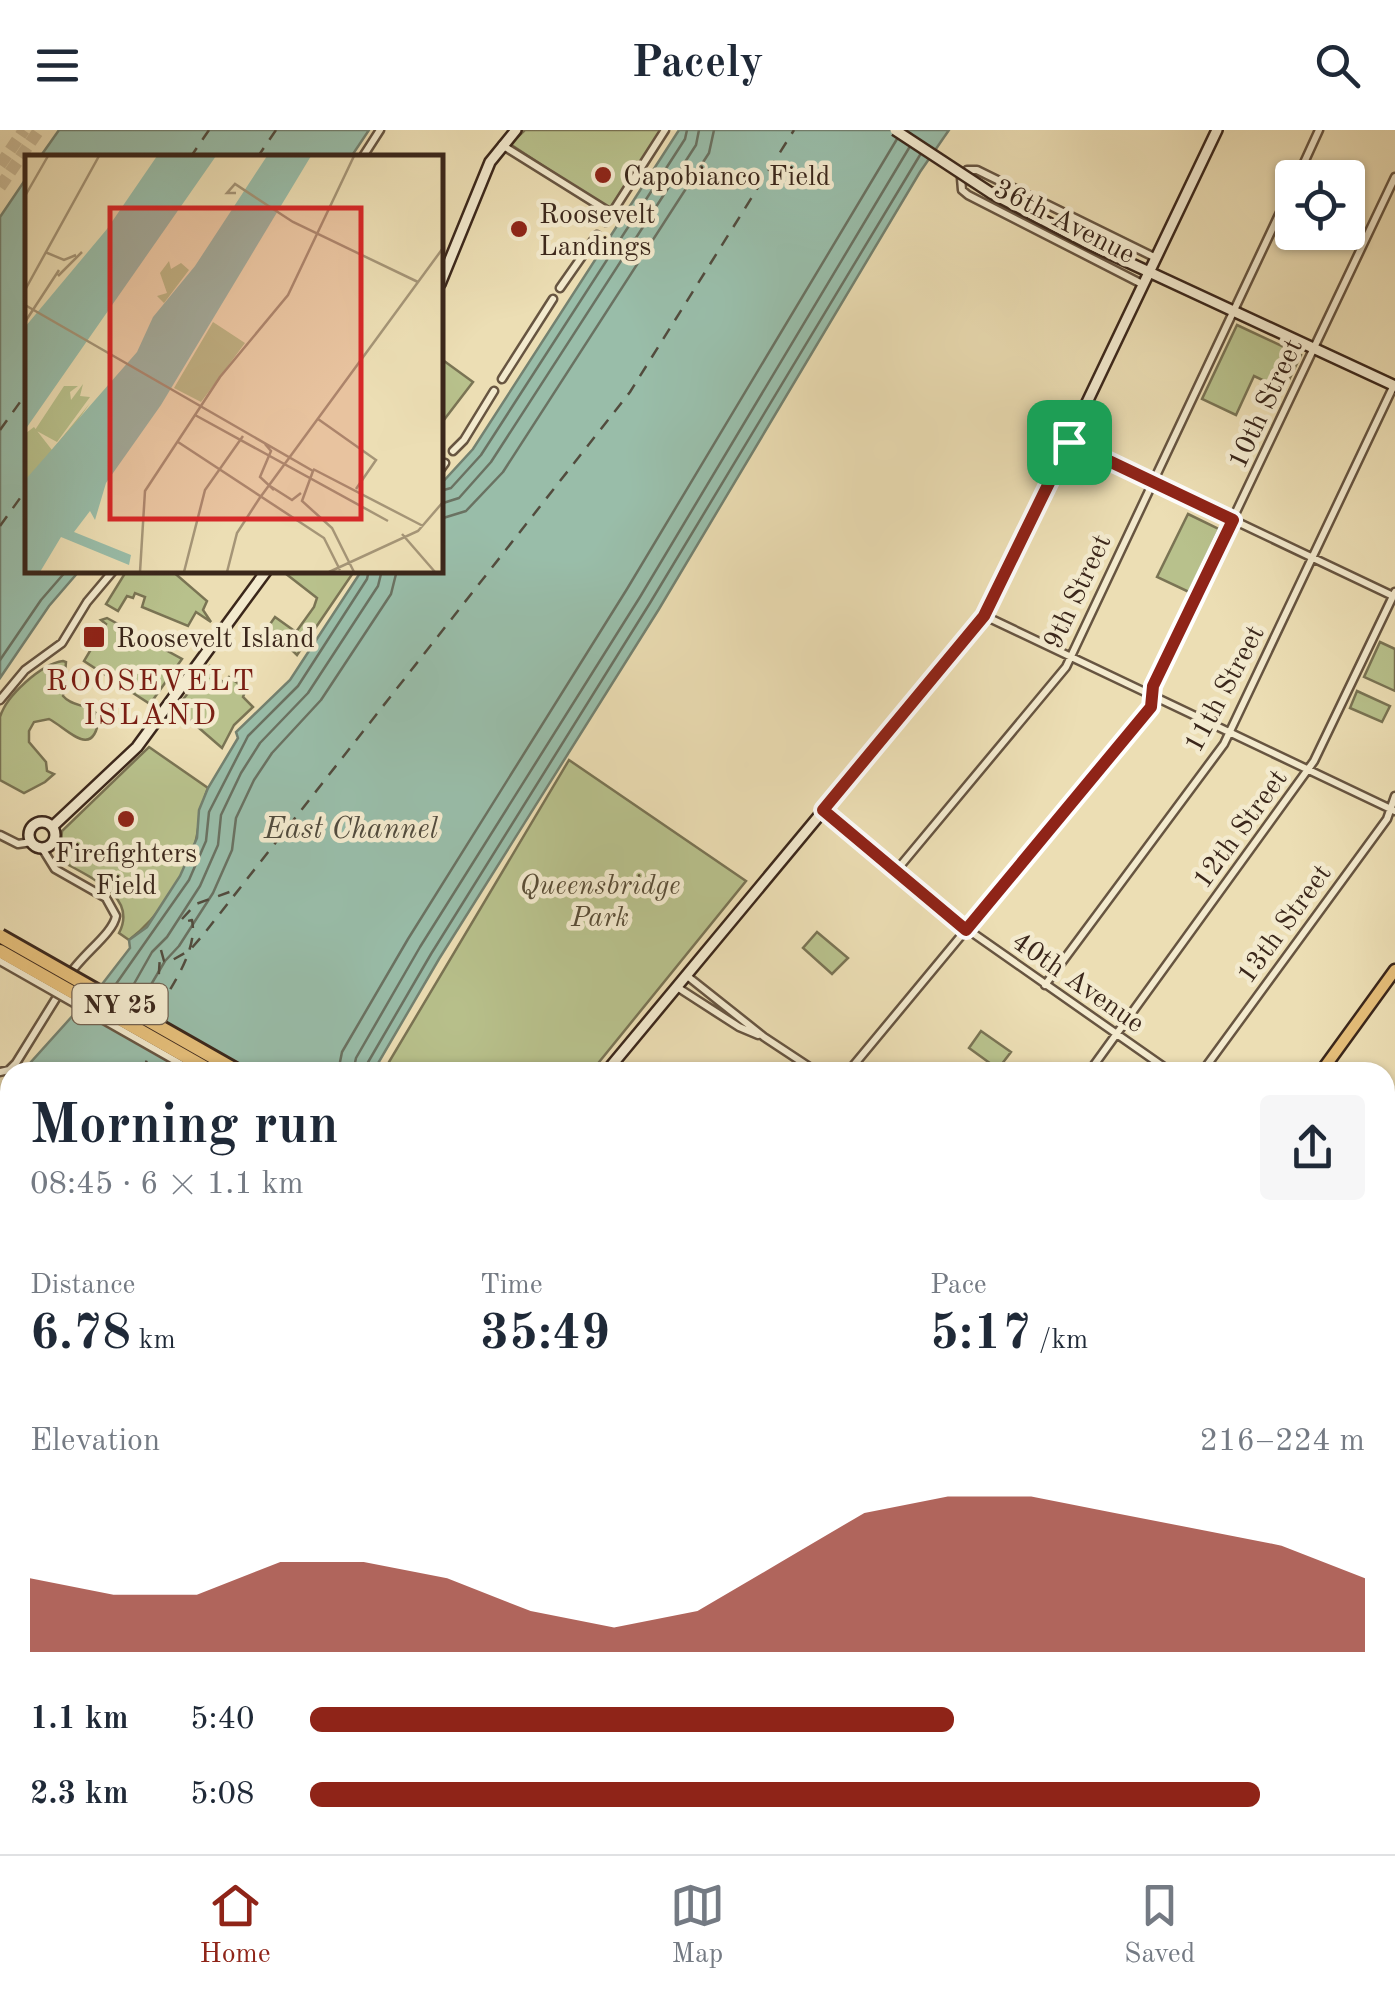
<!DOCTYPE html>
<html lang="en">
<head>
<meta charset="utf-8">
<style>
  body { margin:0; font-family:"Old Standard TT",serif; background:#f6f6f7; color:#1f2937; height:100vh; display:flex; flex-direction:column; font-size:38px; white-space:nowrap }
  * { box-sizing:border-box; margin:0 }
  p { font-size:32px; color:#747a83 }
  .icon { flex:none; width:55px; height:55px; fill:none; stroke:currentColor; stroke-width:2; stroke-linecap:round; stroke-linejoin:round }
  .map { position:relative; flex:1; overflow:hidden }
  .panel { position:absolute; left:0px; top:932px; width:1395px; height:792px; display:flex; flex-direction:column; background:#fff; border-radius:30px 30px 0 0; box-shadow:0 2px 8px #0004 }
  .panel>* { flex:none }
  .buttons { position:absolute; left:1275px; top:30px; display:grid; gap:20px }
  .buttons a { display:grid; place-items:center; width:90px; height:90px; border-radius:10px; background:#fff; box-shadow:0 2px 8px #0004; font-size:50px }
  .pin { position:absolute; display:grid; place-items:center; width:85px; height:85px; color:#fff; margin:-42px; border-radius:20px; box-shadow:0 5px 15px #0006 }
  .round { display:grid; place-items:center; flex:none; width:105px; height:105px; border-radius:10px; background:#f6f6f7 }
  .head { display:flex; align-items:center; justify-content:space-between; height:170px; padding:0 30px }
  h1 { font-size:55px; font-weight:600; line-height:75px }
  .metrics { display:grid; grid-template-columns:repeat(3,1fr); gap:15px; height:170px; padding:10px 30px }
  .metrics div { display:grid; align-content:center }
  .metrics b { font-size:50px; font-weight:600 }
  .metrics small { font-size:28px; font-weight:400 }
  .metrics p { font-size:28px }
  .chart { height:280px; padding:20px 30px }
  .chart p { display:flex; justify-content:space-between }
  .chart svg { width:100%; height:180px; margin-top:10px; fill:#8f2418; opacity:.7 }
  ul { padding:0 30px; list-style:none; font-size:32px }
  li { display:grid; grid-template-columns:160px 120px 1fr; align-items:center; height:75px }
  li i { height:25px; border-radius:12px; background:#8f2418 }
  header { display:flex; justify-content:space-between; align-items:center; height:130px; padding:0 30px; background:#fff; font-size:45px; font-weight:600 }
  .tabs { display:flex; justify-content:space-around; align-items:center; height:140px; border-top:2px solid #e0e1e3; background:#fff; font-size:28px; color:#747a83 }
  .tabs a { display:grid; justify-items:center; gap:5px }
  .tabs .on { color:#8f2418 }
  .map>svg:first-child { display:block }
  .green { fill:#b8c18c; stroke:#7a7454; stroke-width:2.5 }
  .water { fill:#99bda9; stroke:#738170; stroke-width:2.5 }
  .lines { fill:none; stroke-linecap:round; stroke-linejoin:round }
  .shore { stroke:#6a7262; stroke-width:2.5 }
  .ferry { stroke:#524c3e; stroke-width:2.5; stroke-dasharray:12 10; stroke-linecap:butt }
  .highway-tunnel { stroke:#c9b995; stroke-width:12; stroke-dasharray:12 6; stroke-linecap:butt }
  .street-casing { stroke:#675541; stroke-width:11 }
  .secondary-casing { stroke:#3b271b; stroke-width:14 }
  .primary-casing { stroke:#3b271b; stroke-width:15 }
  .highway-casing { stroke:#3b271b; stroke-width:18 }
  .street { stroke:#f3eace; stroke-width:6 }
  .secondary { stroke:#f3eace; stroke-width:9 }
  .primary { stroke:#e6bf7a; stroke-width:10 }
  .highway { stroke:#e6bf7a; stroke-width:12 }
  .rail-casing { stroke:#3b271b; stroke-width:6 }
  .rail { stroke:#f3eace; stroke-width:2.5; stroke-dasharray:8; stroke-linecap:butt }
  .street-bridge-casing { stroke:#675541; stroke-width:11; stroke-linecap:butt }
  .secondary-bridge-casing { stroke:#3b271b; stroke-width:14; stroke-linecap:butt }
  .highway-bridge-casing { stroke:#3b271b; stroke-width:18; stroke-linecap:butt }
  .street-bridge { stroke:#f3eace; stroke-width:6 }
  .secondary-bridge { stroke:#f3eace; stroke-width:9 }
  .highway-bridge { stroke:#e6bf7a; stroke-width:12 }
  .route-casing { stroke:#fff; stroke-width:20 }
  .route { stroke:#8f2418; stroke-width:12 }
  .poi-dot { fill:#8f2418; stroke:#f3eace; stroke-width:4 }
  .labels { text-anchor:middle; stroke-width:9; stroke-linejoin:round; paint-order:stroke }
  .shield { fill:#f3eace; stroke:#726251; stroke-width:2.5 }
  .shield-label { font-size:25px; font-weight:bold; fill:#3b271b }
  .poi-label { font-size:28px; fill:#3b271b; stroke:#f3eace; text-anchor:start }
  .street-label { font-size:28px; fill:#3b271b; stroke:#f3eace }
  .park-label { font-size:28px; font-style:italic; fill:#5a4e37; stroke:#f3eace }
  .neighbourhood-label { font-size:30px; letter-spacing:2.5px; fill:#7a1f14; stroke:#f3eace }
  .water-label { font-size:30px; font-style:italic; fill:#524c3e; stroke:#f3eace }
  .inset-river { fill:none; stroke:#99bda9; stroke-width:5 }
  .inset-road { fill:none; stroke:#a59577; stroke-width:2.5 }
  .view { fill:#d62828; fill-opacity:0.15; stroke:#d62828; stroke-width:5 }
  .inset-edge { fill:none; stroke:#3b271b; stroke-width:5 }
</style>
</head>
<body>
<header><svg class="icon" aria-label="menu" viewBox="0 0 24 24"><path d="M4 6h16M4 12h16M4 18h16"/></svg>Pacely<svg class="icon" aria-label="search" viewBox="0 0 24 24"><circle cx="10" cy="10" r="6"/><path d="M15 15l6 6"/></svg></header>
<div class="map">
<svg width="1395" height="1724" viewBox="0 0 1395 1724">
  <rect width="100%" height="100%" fill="#ecdeb4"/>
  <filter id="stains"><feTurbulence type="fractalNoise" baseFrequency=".002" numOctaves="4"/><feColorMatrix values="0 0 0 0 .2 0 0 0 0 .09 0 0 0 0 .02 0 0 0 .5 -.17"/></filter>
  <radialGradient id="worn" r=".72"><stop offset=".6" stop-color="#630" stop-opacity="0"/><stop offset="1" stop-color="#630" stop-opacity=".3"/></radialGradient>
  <path class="green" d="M525 0H661L610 80 510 14Z
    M1237 195 1301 225 1284 260 1254 246 1236 285 1202 269Z
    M440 228 473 252 440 295Z
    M1188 384 1219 399 1189 462 1157 447Z
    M127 440H171L207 471 203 480 211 492 196 482 188 496 142 477 145 467 135 463 133 468 127 466 118 481 106 474Z
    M281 440H355L297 525 268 497 275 487 296 502 314 477 317 468Z
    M107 488 182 529 150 574 84 531 106 494 101 490Z
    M1380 512 1395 519V561L1364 547Z
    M63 531 66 532 63 566C73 578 90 573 99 587 94 632 67 598 49 589L34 592 29 601V612L46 632 47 641 54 644 45 652 24 663 0 650C0 631 0 604 0 587 6 566 41 534 63 531Z
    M210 536 220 543 217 547 224 553 229 547 246 559 243 567 253 577 234 595 222 618 176 578Z
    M1357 561 1390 576 1382 592 1350 578Z
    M149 617 208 658C201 675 200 688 197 705 190 744 157 789 129 810L119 803C139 765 86 746 60 730L62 701Z
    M569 630 746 751 591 942H383Z
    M817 802 848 828 832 844 803 818Z
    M981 901 1011 922 998 939 969 918Z"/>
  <path class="water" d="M59 0H369L351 27H40Z
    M679 0H949L920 42 659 479 439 829 373 942H22L76 882 86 883 106 857 103 853 130 818 129 810 147 797 180 746 197 708 199 680 208 658 238 608 236 602 290 550 362 440H440V355L473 319Z
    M27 47 28 440H80L49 476 0 548V87Z
    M10 956V1477L0 1490V967Z"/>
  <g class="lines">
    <path class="shore" d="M440 361 451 358 481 325 685 9 687 0
      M440 374 459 368 491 332 696 15 699 0
      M440 389 466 381 503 342 709 23 714 0
      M0 530 41 470 67 440
      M115 861 116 854 189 750 206 711 209 682 248 606 298 556 367 449 369 440
      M126 868 152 822 167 807 200 756 218 715 221 685 241 643 260 613 308 563 378 456 382 440
      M139 875 165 831 179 816 213 763 232 720 236 688 254 650 272 623 321 570 391 464 397 440
      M338 942 342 922 408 809 627 459 897 9
      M353 942 356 928 420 817 640 467 909 18
      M366 942 367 934 431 824 650 473 920 25"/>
    <path class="ferry" d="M190 28 209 0
      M257 28 276 0
      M0 300 28 261
      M0 396 28 357
      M182 789 196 774 235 760
      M161 820 164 831 169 832 190 820 203 805 630 262 794 0
      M159 878C173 854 198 819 192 790L179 793
      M156 888 160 826
      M143 942 150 920
      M0 1160 10 1146"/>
    <path class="highway-tunnel" d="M0 35 24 0
      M0 57 39 0"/>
    <defs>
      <path id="street" d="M502 15 611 83
        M362 28 380 0
        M1297 48 1319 0
        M606 92 665 0
        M1144 155 968 65 962 60 961 48 967 40H977L1156 128
        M560 158 597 105
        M502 249 553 169
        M1069 312 1393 466
        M453 321 464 310 494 261
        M440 340 445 333
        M985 486 1395 681
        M0 570 25 540 62 513 87 472 114 440
        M823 680 967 799 1171 942
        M0 705 18 714 32 712
        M42 718 55 739 106 768 116 786C113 804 80 826 68 847
        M896 741 1066 537 1292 57
        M686 845 764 907 817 942
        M1045 855 1224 614 1394 255
        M677 857 739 897 758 905
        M0 942 9 940 16 933 60 862
        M848 942 1151 577 1153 557 1395 47
        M1089 942 1314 631 1395 462
        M1202 942 1387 689 1395 666
        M1385 1053 1395 1039
        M1385 1089 1395 1096
        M1385 1218 1395 1204
        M1385 1374 1395 1359
        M1385 1694 1395 1680
        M239 1715 274 1724
        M607 1715 640 1724
        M1278 1715 1291 1724
        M315 1724 321 1715
        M647 1724 652 1715
        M893 1724 899 1715
        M1140 1724 1146 1715
        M1254 1724 1261 1715
        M1364 1724 1371 1715"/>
      <path id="secondary" d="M991 63 1091 115 1395 256
        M440 154 490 32 516 0
        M29 705a13 13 0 1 1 26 0a13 13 0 1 1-26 0Z
        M52 697 137 617 267 440
        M606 942 985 486 1217 0
        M1385 1331 1395 1338
        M1385 1529 1395 1515
        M1385 1569 1395 1575
        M1385 1647 1395 1653
        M195 1715V1724
        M1013 1715 1027 1724
        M483 1724 486 1715
        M1031 1724 1037 1715"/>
      <path id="primary" d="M1321 942 1395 840
        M756 1724 761 1715"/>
      <path id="highway" d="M1385 1600 1395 1605
        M1385 1614 1395 1620
        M1385 1632 1395 1638
        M1166 1715 1177 1724
        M1180 1715 1190 1724"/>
    </defs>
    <use href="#street" class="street-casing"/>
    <use href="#secondary" class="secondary-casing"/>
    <use href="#primary" class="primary-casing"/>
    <use href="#highway" class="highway-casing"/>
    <use href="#street" class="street"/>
    <use href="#secondary" class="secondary"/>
    <use href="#primary" class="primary"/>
    <use href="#highway" class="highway"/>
    <defs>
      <path id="rail" d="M1385 1610 1395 1616
        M1028 1724 1033 1715"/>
    </defs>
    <use href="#rail" class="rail-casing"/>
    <use href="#rail" class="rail"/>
    <defs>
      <path id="street-bridge" d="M0 831 195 942"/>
      <path id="secondary-bridge" d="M895 0 991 63"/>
      <path id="highway-bridge" d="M0 806 239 942
        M0 821 213 942"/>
    </defs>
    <use href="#street-bridge" class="street-bridge-casing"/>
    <use href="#secondary-bridge" class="secondary-bridge-casing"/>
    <use href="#highway-bridge" class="highway-bridge-casing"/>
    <use href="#street-bridge" class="street-bridge"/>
    <use href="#secondary-bridge" class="secondary-bridge"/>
    <use href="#highway-bridge" class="highway-bridge"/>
  </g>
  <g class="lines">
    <defs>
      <path id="route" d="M1069 312 1233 390 1153 556 1151 577 966 800 823 680 984 486Z"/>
    </defs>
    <use href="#route" class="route-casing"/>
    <use href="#route" class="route"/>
  </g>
  <g class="poi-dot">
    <circle cx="603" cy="45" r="10"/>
    <circle cx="519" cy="99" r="10"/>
    <rect x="82" y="495" width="24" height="24" rx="5"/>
    <circle cx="126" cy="689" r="10"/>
  </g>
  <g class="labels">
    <rect class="shield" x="72.5" y="854" width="95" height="40" rx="8"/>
    <g class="shield-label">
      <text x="120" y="883">NY 25</text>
    </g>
    <g class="poi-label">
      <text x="623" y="55">Capobianco Field</text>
      <text x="539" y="93">Roosevelt<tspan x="539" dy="32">Landings</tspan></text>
      <text x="116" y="517">Roosevelt Island</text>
      <text x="126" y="732" text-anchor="middle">Firefighters<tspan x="126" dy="32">Field</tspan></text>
    </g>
    <g class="street-label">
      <text transform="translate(1065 90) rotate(27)" y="10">36th Avenue</text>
      <text transform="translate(1264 273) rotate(-65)" y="10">10th Street</text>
      <text transform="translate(1076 461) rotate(-65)" y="10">9th Street</text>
      <text transform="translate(1223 558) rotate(-62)" y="10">11th Street</text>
      <text transform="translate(1239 698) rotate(-54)" y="10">12th Street</text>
      <text transform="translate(1283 793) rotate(-54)" y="10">13th Street</text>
      <text transform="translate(1079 851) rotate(35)" y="10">40th Avenue</text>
    </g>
    <g class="park-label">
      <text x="600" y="764">Queensbridge<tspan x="600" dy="32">Park</tspan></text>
    </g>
    <g class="neighbourhood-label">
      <text x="151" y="560">ROOSEVELT<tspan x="151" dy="34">ISLAND</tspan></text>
    </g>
    <g class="water-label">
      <text x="351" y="708">East Channel</text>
    </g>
  </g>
  <g transform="translate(25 25)">
    <rect width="418" height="418" fill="#ecdeb4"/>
    <path d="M144 106 146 114 156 108 164 115 139 148 132 141 142 138 135 118ZM188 167 220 188 176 247 149 233ZM58 229 55 241 65 242 32 287 10 275 39 231H53L45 237 46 245ZM65 248 51 268 31 295 0 326 1 278 9 272 27 295Z" fill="#b8c18c"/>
    <path d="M132 1H191L0 275V172L82 74ZM242 1H286L136 250 81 328 70 365 65 356 49 377 106 400 104 410 36 382 15 417H0L1 324 112 197 128 162 170 111Z" fill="#99bda9"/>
    <path class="inset-river" d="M236 42 261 1M41 171 160 1M50 176 172 1M114 211V201L199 101 231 48M0 230 36 178M0 250 46 183M0 398H21L27 344 112 220"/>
    <path class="inset-road" d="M211 38H202L210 29 268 67 393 127M0 41 23 1M20 97 39 105 51 100M33 121 57 97M0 135 74 1M0 150 288 316 277 346 307 373 329 417M0 167 34 115M170 260 363 366M293 264 351 305 331 334M153 287 299 383 315 415M240 289 246 296 235 322 249 335M288 314 398 371M245 331 267 345 276 338M377 379 410 417M115 417 120 336 195 222 263 140 329 1M159 417 180 335 218 281M202 417 212 378 234 344 418 93M304 417 393 376 418 347"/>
    <path class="view" d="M85 53H336V364H85Z"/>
    <rect width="418" height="418" class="inset-edge"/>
  </g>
  <rect width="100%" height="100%" filter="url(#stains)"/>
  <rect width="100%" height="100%" fill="url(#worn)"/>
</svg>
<div class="buttons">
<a><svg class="icon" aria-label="locate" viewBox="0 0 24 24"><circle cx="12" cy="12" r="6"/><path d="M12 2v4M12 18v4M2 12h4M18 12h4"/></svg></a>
</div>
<div class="pin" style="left:1069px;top:312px;background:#1e9e55"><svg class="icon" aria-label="arrive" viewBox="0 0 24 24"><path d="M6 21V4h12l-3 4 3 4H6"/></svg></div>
<section class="panel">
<div class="head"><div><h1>Morning run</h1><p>08:45 · 6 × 1.1 km</p></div><a class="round"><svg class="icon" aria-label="share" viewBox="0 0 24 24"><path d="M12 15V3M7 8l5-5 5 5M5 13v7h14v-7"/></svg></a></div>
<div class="metrics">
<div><p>Distance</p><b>6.78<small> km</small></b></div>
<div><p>Time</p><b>35:49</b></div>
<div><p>Pace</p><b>5:17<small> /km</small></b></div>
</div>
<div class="chart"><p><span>Elevation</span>216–224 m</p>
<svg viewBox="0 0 160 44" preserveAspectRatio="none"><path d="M0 44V26L10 30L20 30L30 22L40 22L50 26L60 34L70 38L80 34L90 22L100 10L110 6L120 6L130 10L140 14L150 18L160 26V44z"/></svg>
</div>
<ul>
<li><b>1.1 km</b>5:40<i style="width:61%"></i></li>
<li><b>2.3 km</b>5:08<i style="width:90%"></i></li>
</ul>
</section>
</div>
<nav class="tabs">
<a class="on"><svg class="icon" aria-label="home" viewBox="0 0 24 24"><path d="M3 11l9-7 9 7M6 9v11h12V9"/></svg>Home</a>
<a><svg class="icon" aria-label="map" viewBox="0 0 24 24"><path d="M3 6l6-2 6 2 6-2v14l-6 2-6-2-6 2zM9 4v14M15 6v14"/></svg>Map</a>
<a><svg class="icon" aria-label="saved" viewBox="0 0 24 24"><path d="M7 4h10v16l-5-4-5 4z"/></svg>Saved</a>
</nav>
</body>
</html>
